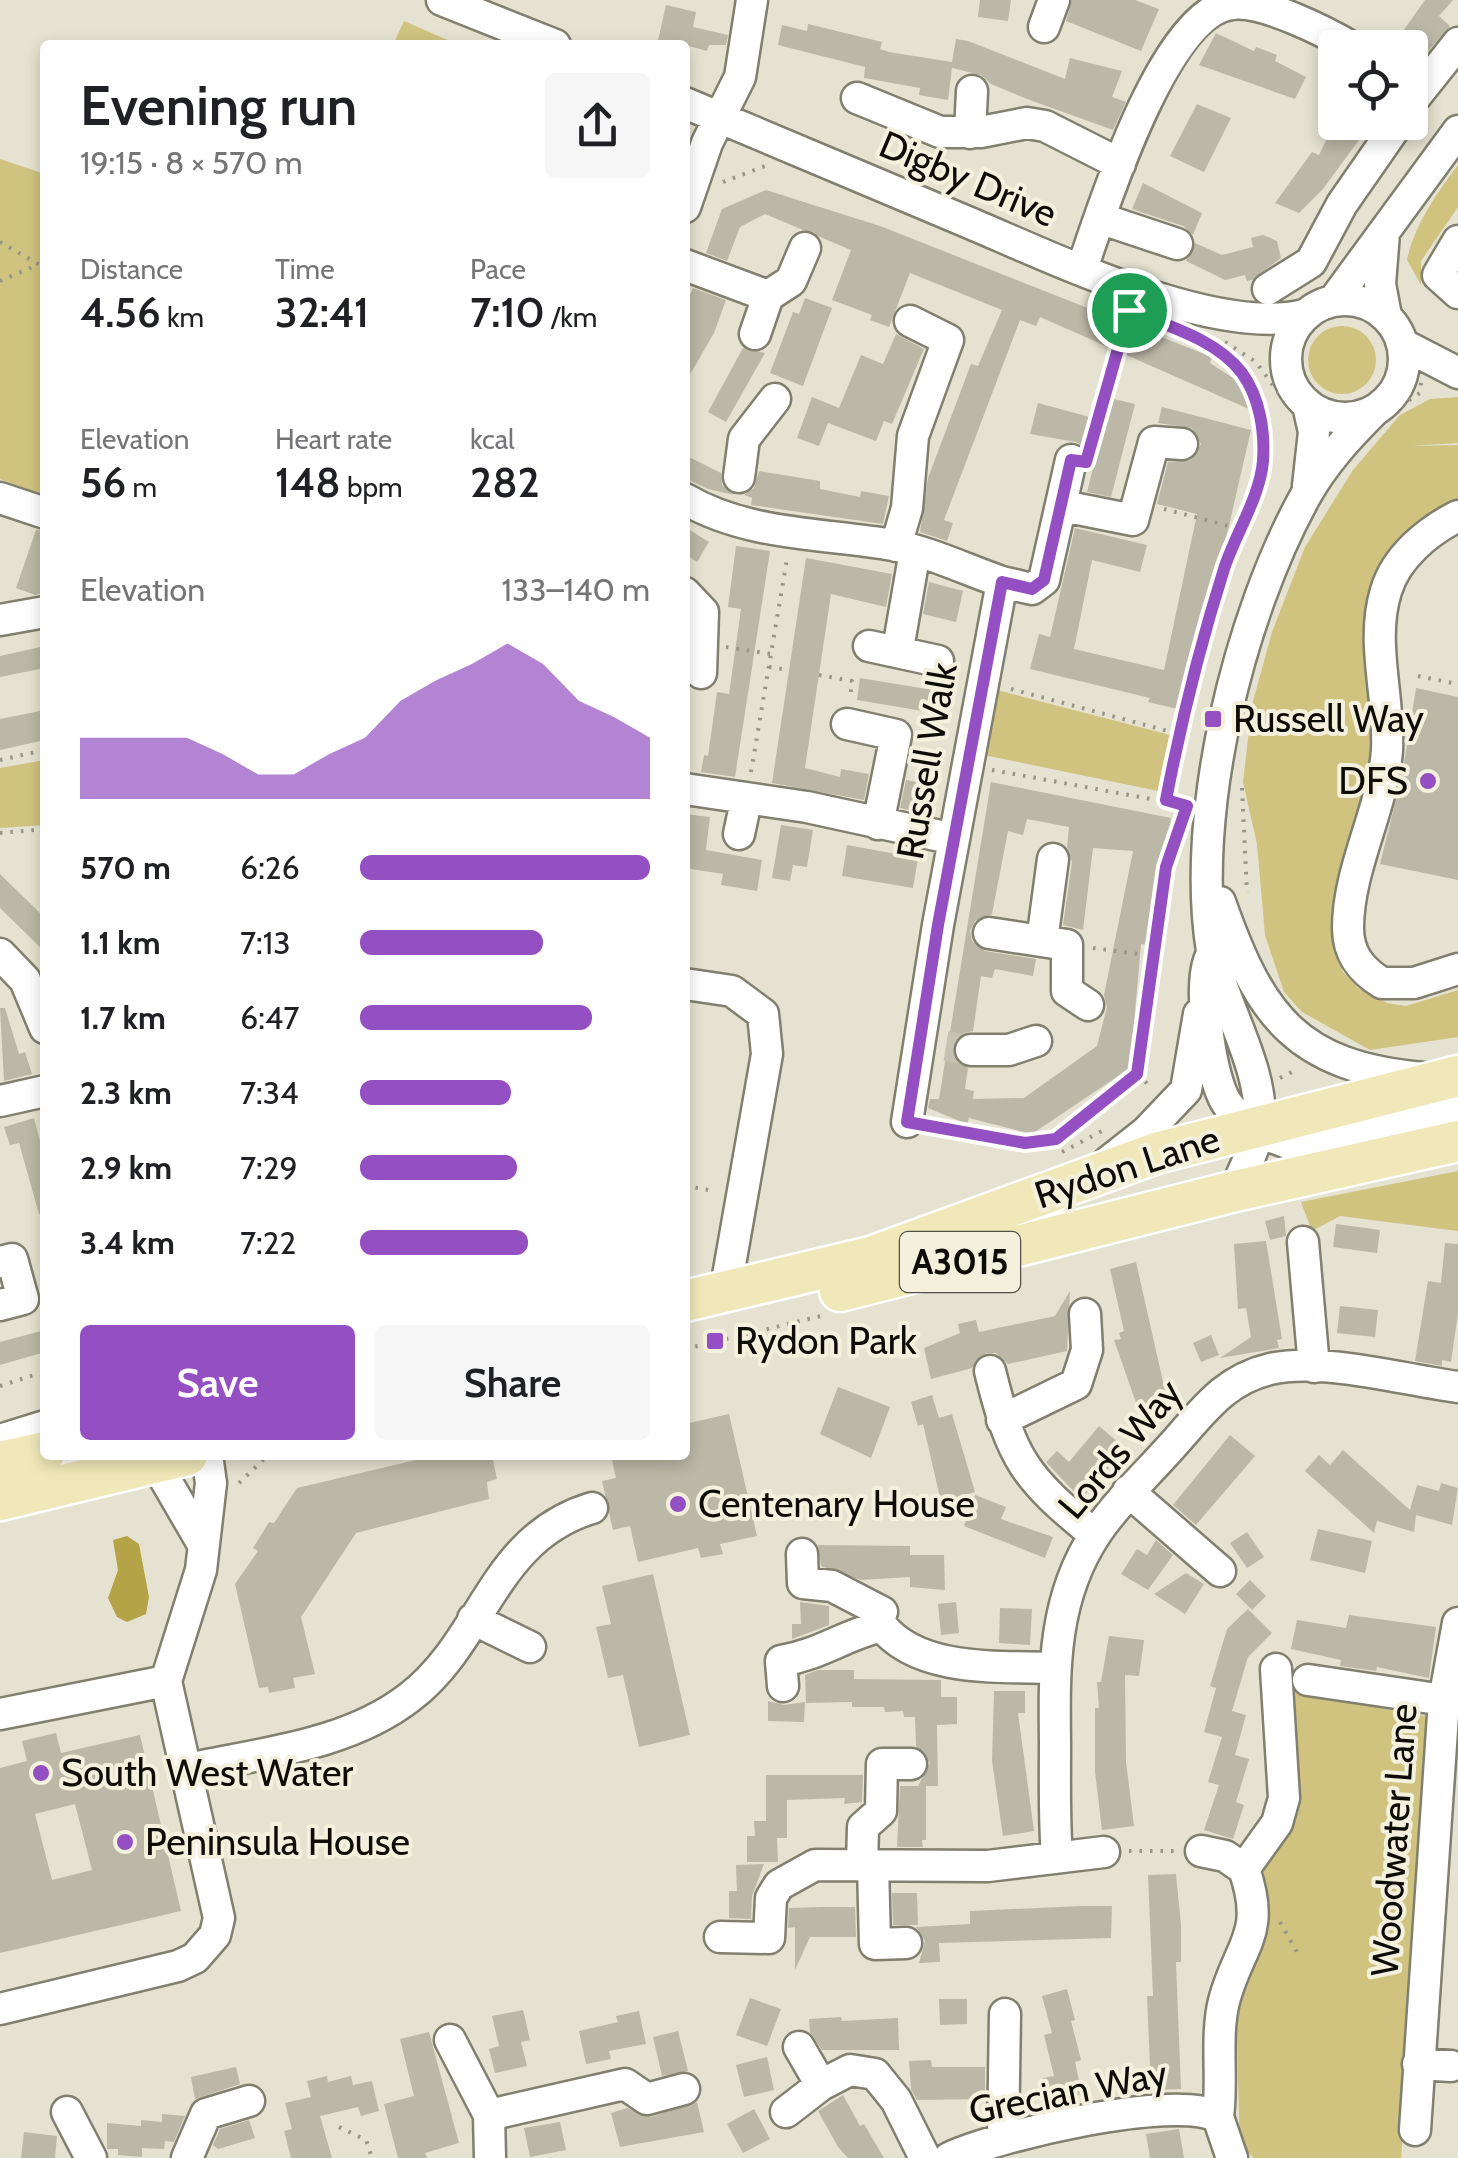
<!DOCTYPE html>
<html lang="en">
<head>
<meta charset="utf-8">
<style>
  body { margin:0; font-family:Cabin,sans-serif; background:#f6f6f6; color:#202124; height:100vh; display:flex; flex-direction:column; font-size:38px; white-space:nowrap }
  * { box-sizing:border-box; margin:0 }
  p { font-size:32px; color:#757577 }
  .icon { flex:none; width:55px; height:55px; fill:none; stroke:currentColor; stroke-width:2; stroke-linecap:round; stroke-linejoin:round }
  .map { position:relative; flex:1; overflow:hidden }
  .panel { position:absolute; left:40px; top:40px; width:650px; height:1420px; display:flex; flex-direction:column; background:#fff; border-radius:10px; box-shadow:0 5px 15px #0003 }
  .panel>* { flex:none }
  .buttons { position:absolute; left:1318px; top:30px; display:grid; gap:20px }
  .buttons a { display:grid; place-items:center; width:110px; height:110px; border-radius:10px; background:#fff; box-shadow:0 5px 15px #0003; font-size:50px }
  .pin { position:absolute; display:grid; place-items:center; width:85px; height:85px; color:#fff; margin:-42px; border:5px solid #fff; border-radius:50%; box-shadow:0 2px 10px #0007 }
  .round { display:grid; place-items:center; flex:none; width:105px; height:105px; border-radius:10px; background:#f6f6f6 }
  .summary { display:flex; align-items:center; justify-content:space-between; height:170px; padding:0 40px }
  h1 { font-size:55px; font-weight:600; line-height:75px }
  .figures { display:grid; grid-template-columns:repeat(3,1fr); gap:15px; height:170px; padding:10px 40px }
  .figures div { display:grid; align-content:center }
  .figures b { font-size:42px; font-weight:600 }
  .figures small { font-size:28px; font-weight:400 }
  .figures p { font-size:28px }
  .chart { height:280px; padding:20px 40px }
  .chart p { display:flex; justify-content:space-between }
  .chart svg { width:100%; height:180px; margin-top:10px; fill:#944fc3; opacity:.7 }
  .button { display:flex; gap:20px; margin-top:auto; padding:20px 40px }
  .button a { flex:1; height:115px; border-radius:10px; background:#944fc3; color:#fff; font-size:40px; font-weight:600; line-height:115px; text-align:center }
  .button a+a { background:#f6f6f6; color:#202124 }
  ul { padding:0 40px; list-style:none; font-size:32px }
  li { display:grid; grid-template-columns:160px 120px 1fr; align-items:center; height:75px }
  li i { height:25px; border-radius:12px; background:#944fc3 }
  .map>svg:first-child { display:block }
  .green { fill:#cfc37f }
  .water { fill:#b5a447 }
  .building { fill:#bbb8a7; fill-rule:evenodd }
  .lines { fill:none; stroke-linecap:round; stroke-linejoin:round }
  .minor-tunnel { stroke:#c5c2b3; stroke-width:30; stroke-dasharray:30 15; stroke-linecap:butt }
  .minor-casing { stroke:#817f6e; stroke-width:35 }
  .major-casing { stroke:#fff; stroke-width:45 }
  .path { stroke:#979588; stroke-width:4; stroke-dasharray:2.5 8; stroke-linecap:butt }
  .minor { stroke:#fff; stroke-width:30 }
  .major { stroke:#f0e8b9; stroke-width:40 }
  .route-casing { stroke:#fff; stroke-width:20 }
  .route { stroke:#944fc3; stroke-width:12 }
  .poi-dot { fill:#944fc3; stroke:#f3f0de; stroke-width:4 }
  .labels { text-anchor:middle; stroke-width:8; stroke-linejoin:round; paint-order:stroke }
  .shield { fill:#f3f0de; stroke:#525048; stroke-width:2.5 }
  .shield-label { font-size:35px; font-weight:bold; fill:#0d0c07 }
  .street-label { font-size:38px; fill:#0d0c07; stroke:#f3f0de }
  .poi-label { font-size:38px; fill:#0d0c07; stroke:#f3f0de; text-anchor:start }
</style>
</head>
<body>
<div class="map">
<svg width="1458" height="2158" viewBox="0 0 1458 2158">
  <rect width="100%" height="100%" fill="#e5e2d1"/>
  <path class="green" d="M404 21 459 45H393Z
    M0 159 45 174V496L0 479Z
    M1458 165V207L1421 261V285L1407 260C1415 224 1437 193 1458 165Z
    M1308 360a34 34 0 1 1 68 0a34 34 0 1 1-68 0Z
    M1458 397V443L1411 446 1458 445V502L1415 525 1382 565 1375 755 1332 941 1343 972 1358 988 1387 1003 1406 1006 1458 990V1037L1370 1050 1302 1012 1284 992 1265 935 1257 844 1243 782 1252 705 1272 632 1305 547 1353 470 1400 415 1430 399Z
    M997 690 1174 736 1163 792 984 755Z
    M45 760V825L0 828V768Z
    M1458 1171V1231L1340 1216 1312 1231 1301 1202Z
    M1288 1691 1435 1718 1401 2158H1254L1240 2145 1236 2012 1257 1957 1267 1910 1263 1867Z"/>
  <path class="water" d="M127 1536 139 1544 149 1597 146 1614 127 1622 117 1617 108 1598 118 1570 113 1540Z"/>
  <path class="building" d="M980 0H1011L1008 21 978 17Z
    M1072 0H1135L1159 9 1141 51 1066 21Z
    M1425 0H1453L1439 16 1450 26 1410 72V48H1391Z
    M666 5 696 12 693 27 728 35 726 45H709L707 51 685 45H657Z
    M808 24 882 42 880 49 889 52 952 62 956 39 968 41 1065 79 1070 58 1122 71 1112 97 1126 102 1113 130 1027 99 991 84 981 75 952 68 948 100 919 95 920 88 864 78 865 67 778 45 782 25 807 31Z
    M1216 33 1254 51 1256 47 1277 55 1275 61 1306 77 1295 99 1199 65Z
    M1197 104 1231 118 1204 172 1170 156Z
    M1335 122H1372L1323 189 1299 213 1275 203 1312 152 1319 155Z
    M1143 183 1202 213 1193 235 1183 226 1132 209Z
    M766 190 880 226 1212 357 1210 363 1239 382 1249 409 1040 317 1036 326 1020 320 944 520 953 523 947 541 920 532 928 478 971 364 978 366 1002 310 910 273 889 327 870 320 872 315 832 300 851 250 765 214 740 227 727 261 706 253 722 209Z
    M1263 235 1277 241 1281 258 1252 280 1247 281 1245 275 1225 280 1186 261 1195 243 1222 255 1253 247 1251 238Z
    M693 288 726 300 714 333 685 383V306Z
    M805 298 832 308 803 386 770 373 793 312 799 314Z
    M896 334 924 349 892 424 884 421 876 441 828 423 819 446 797 438 812 397 839 408 861 355 883 364Z
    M743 348 765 353 726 422 708 412Z
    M1114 399 1135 404 1111 497 1087 492 1097 453 1076 442 1030 434 1038 403 1108 422Z
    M1162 407 1251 430 1213 595 1199 639 1194 637 1182 710 1148 702 1150 698 1030 669 1039 634 1050 637 1075 528 1147 545 1140 572 1092 560 1074 649 1164 670 1197 514 1157 504 1168 462 1191 460 1201 444 1192 428 1158 423Z
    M685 455 721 473 722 485 734 495 708 489 685 478Z
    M759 471 820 481V489L860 497 861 491 889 496 883 524 751 505 752 498 744 495 754 488Z
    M685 527 709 542 697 562 685 554Z
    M36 530 45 531V581L40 594 35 595 16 588Z
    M736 546 770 551 735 777 701 772 704 755 708 756 717 692 729 694 741 609 728 607Z
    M806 558 892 574 886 607 831 594 805 768 840 777 841 769 869 774 864 800 772 783Z
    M929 582 963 591 956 622 923 614Z
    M45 646V668L0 677V656Z
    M860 678 945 692 941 714 857 700Z
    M1416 688 1458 697V880L1380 864 1402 776Z
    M45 710V740L0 750V719Z
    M906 780 933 785 927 814 900 808Z
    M991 782 1171 818 1166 856 1161 855 1148 945 1141 944 1130 1068 1032 1134 969 1118 967 1124 928 1108 930 1099H939ZM1027 819 1069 827 1067 847 1072 862 1063 925 1083 930 1093 848 1133 851 1104 995 1107 1007 1097 1046 1024 1098 973 1099 974 1091 965 1089 968 1068 955 1060 952 1049 961 1034 973 1031 981 976 992 978 995 969 1033 976 1036 959 985 951 972 941 970 931 975 921 992 914 1008 831 1023 835Z
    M685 814 710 817 706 850 762 860 757 891 721 885 723 874 685 868Z
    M781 825 813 830 807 867 793 865 790 881 772 878Z
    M847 845 918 858 913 888 842 876Z
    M0 874 45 918V952L0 908Z
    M0 1008H5L19 1054 25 1052 32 1074 4 1081Z
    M34 1118 45 1160V1213L39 1214 19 1143 10 1145 4 1127Z
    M1284 1216 1286 1236 1270 1240 1265 1221Z
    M1336 1224 1380 1230 1377 1253 1333 1247Z
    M1266 1241 1282 1339 1277 1340 1279 1348 1220 1358 1251 1337 1246 1308 1238 1309 1234 1244Z
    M1445 1243 1458 1244V1313L1451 1362 1442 1360V1366L1415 1361 1428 1281 1441 1283Z
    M1136 1262 1164 1386 1172 1384 1177 1402 1140 1414 1114 1340 1121 1339 1119 1333 1124 1331 1110 1269Z
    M1070 1291 1067 1351 1008 1364 996 1353H986L972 1368 931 1379 924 1348 960 1333 958 1324 976 1320 979 1332 1055 1316Z
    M1340 1306 1378 1310 1375 1337 1337 1333Z
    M45 1330V1352L0 1365V1342Z
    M1211 1335 1219 1355 1201 1362 1193 1343Z
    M838 1387 890 1407 871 1458 820 1434Z
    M932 1395 939 1418 952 1414 975 1492 941 1502 923 1424 918 1426 911 1402Z
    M729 1414 757 1536 720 1544 723 1554 701 1558 698 1548 638 1562 630 1526 613 1530 602 1481 616 1478 611 1455H685V1424Z
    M1099 1426 1126 1449 1081 1499 1046 1462 1057 1451 1069 1462Z
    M1230 1435 1255 1456 1196 1525 1173 1505Z
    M1343 1450 1410 1510 1417 1485 1439 1491 1441 1483 1458 1488 1452 1525 1416 1515 1414 1532 1377 1521 1374 1533 1305 1471 1319 1455 1330 1465Z
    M437 1455H492L497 1479 487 1482 489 1499 356 1533 301 1617 315 1674 293 1678 295 1688 269 1693 268 1687 259 1688 235 1584 258 1551 253 1548 269 1522 274 1523 297 1488Z
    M975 1495 1006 1507 1001 1519 1053 1537 1045 1558 964 1526Z
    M1318 1529 1372 1541 1365 1573 1310 1560Z
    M1247 1532 1264 1557 1247 1568 1230 1543Z
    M1156 1540 1173 1555 1148 1590 1121 1574 1137 1549 1147 1555Z
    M818 1545 910 1546V1555H944L945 1590 910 1587V1577L861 1580 821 1566Z
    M1186 1573 1204 1584 1185 1614 1154 1594Z
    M653 1574 690 1735 639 1747 623 1675 608 1678 596 1627 611 1624 602 1586Z
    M1250 1580 1266 1596 1252 1610 1236 1594Z
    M800 1602 829 1606V1625L792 1639V1624H801Z
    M956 1602 959 1633 941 1635 938 1604Z
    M1000 1608 1032 1609 1030 1645 999 1643Z
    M1248 1609 1272 1633 1248 1657 1232 1711 1246 1715 1235 1755 1249 1759 1236 1802 1244 1805 1233 1839 1204 1830 1219 1785 1208 1782 1222 1737 1204 1732 1216 1688 1210 1686 1227 1629Z
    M1349 1615 1436 1627 1429 1678 1377 1667 1376 1671 1340 1666 1341 1660 1291 1649 1297 1620 1346 1628Z
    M1109 1636 1144 1640 1139 1676 1125 1675 1126 1762 1134 1826 1102 1830 1095 1772V1708H1099L1097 1682H1101Z
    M818 1670H854V1679L941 1680V1697H957V1724L937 1725 938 1786H918L930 1763 916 1746 915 1717H904L903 1711 885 1712 884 1707H852V1702L806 1703 805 1675Z
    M994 1691H1025V1713H1018L1034 1831 1003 1836 992 1761Z
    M768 1701 784 1705 805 1702 804 1722 768 1721Z
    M56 1733 61 1753 140 1735 181 1911 0 1953V1768L27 1761 22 1741ZM75 1804 92 1870 52 1880 35 1814Z
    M766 1775H863L862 1802 844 1804 845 1798 787 1800V1838H777L778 1862H747V1836H755L754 1821H766Z
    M900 1786H926V1840H922L923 1847H897Z
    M764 1864 752 1896 751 1919 729 1918V1891H737L736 1865Z
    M1176 1874 1181 1925V1962H1176L1181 2089 1151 2090 1147 1996H1153L1148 1875Z
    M892 1893H917L918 1925H893Z
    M1082 1906H1112L1111 1938 939 1943 940 1962 919 1963 925 1941 916 1927 970 1924V1911Z
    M821 1907H855L856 1937H810L795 1970V1927L788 1928 789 1908Z
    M1067 1989 1075 2020 1071 2021 1081 2060 1075 2062 1082 2094 1048 2102 1043 2078 1054 2076 1044 2035 1052 2033 1042 1996Z
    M750 1998 781 2009 767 2046 736 2035Z
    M939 1999H967V2024L940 2025Z
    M523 2010 530 2040 521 2042 527 2066 495 2073 489 2049 499 2046 492 2016Z
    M639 2011 646 2044 609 2051 611 2059 586 2064 579 2031 618 2022 616 2016Z
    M841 2017 842 2021 898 2018 899 2050H822L810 2032 809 2019Z
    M678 2031 688 2071 662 2076 653 2037Z
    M429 2032 459 2143 425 2153 427 2158H398L384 2104 414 2096 400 2039Z
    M767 2057 774 2090 744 2097 736 2065Z
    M931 2060 932 2067H985V2099L917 2100 911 2089 909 2061Z
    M236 2067 240 2084 195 2099 191 2077Z
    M327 2076 328 2082 351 2076 353 2085 372 2081 379 2111 361 2116 358 2107 320 2116 332 2158H291L284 2131 292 2129 285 2103 311 2097 307 2081Z
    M843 2095 860 2126 864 2124 884 2158H848L838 2147 818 2111Z
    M697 2102 704 2132 620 2147 611 2113 627 2108 651 2117Z
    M754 2109 770 2139 743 2153 727 2124Z
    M162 2114 185 2116 174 2142 165 2141 164 2149 142 2148V2157L118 2155V2149H107V2123L141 2126V2120L162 2122Z
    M249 2120 255 2138 218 2149 213 2145 220 2129Z
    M560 2122 566 2150 530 2157 524 2128Z
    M1179 2129 1184 2158H1150L1146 2134Z
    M24 2132 57 2136 55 2158H21Z"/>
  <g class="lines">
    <path class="minor-tunnel" d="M946 1046 971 1050"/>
    <defs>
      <path id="minor" d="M442 0 555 45
        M1044 27 1054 0
        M1410 90 1416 96 1458 43
        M857 98 940 132H981L1027 123 1045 126 1120 164
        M685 103C779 142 871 182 965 221 1051 257 1214 337 1304 315
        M970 133 972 91
        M685 207 707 143 740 77 752 0
        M1102 219 1177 244
        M1384 233 1380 284 1386 316
        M1458 241 1438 275 1458 293
        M685 265 768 296
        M1082 269C1102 210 1164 11 1232 4 1263 0 1326 32 1353 48
        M1268 289 1311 262 1342 204 1399 122
        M1286 359a59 59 0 1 1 118 0a59 59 0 1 1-118 0Z
        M1334 300 1458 131
        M755 334 768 296 791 281 805 248
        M1404 345 1458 373
        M739 477 744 439 775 399
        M1308 486 1314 432 1308 405
        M0 498 45 513
        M685 499C748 536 824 533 893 545 930 552 967 570 1002 582
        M1063 506 1133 520 1154 442 1182 444
        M1458 516C1428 531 1396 557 1386 591 1370 642 1390 697 1387 750 1383 809 1348 868 1348 928 1348 954 1361 970 1382 983H1414L1458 969
        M896 546 907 508 913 436 948 340 910 321
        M685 593 703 612 701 673
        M0 620 45 612
        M869 646 938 661
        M898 649 915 551
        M847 724 896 735 878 824
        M685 789 807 807 954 839
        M739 834 746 801
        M1220 902C1260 1016 1296 1067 1424 1078
        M989 933 1067 945V991L1088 1005
        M1042 941 1053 859
        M0 954 25 980 45 1028
        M1211 956C1197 982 1210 1077 1226 1102 1239 1123 1274 1140 1298 1146L1458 1111
        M685 984 732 991 763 1014 767 1054 725 1293
        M971 1050H1009L1036 1041
        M0 1101 45 1091
        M907 1122 938 925 1002 582 1032 589 1044 580 1071 460
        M1108 1162 1146 1132 1186 1090 1199 1014
        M1235 1191C1242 1172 1256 1148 1259 1127 1266 1070 1221 1003 1212 951 1190 814 1239 615 1306 495 1324 463 1348 437 1373 412
        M1303 1242 1314 1367
        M0 1262 12 1259 23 1299 0 1305
        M990 1371C1012 1460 1024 1477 1095 1535
        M1002 1420 1076 1384 1087 1350 1085 1314
        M0 1440 45 1426
        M151 1455 201 1541
        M1128 1491 1220 1571
        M802 1554 803 1583 832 1586 882 1612
        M473 1619 530 1647
        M1308 1680 1444 1700
        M783 1686 781 1661C822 1654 844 1635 882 1626 919 1673 1001 1666 1054 1668
        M0 1714 166 1681
        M184 1770C260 1753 347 1746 410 1697 485 1639 492 1538 592 1508
        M1201 1851 1225 1856 1244 1869
        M1057 1857C1054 1819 1055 1782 1055 1743 1054 1668 1053 1597 1097 1532 1119 1500 1146 1475 1171 1447 1202 1413 1223 1380 1270 1369 1322 1357 1404 1380 1458 1387
        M873 1865 875 1944 906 1943
        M862 1866 863 1827 881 1811 882 1764H911
        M720 1937 769 1938 771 1898 779 1885 815 1865 988 1866 1104 1852
        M0 2009 178 1966 195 1958 215 1935 219 1918 166 1681 201 1570 211 1483 207 1455
        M450 2040 489 2115 490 2158
        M799 2047 821 2085 850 2070 875 2074 896 2100 925 2158
        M1418 2064 1451 2066
        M67 2112 91 2158
        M786 2112 821 2085
        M489 2115 625 2084 647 2099 684 2089
        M1218 2117C1223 2079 1215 2037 1224 2001 1239 1944 1267 1935 1244 1869L1277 1823 1284 1798 1276 1669
        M1415 2130 1444 1700 1458 1623
        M1003 2138 1005 2014
        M187 2158 206 2114 249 2101
        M949 2158C995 2136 1175 2093 1218 2117L1232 2158"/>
      <path id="major" d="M840 1291 1235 1191 1458 1141
        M685 1301 871 1257 1156 1153 1458 1076
        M0 1462 45 1452
        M0 1500 187 1455"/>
    </defs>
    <use href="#minor" class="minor-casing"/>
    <use href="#major" class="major-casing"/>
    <path class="path" d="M723 182 765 166
      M0 242 45 268
      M0 281 37 265
      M1225 342 1256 362 1282 398
      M1400 406 1420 393 1421 382
      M1091 443 1127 318
      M1164 509 1237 528
      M726 647 771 654
      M769 667 789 670
      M819 675 852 681 850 699
      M1418 676 1458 684
      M1011 689 1179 734
      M0 760 45 750
      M992 770 1184 805
      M751 772 787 559
      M1242 788 1247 893
      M1166 800C1181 722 1201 646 1224 571 1237 527 1269 480 1264 434 1259 389 1231 353 1190 336
      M0 833 45 829
      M1093 948 1153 956
      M1138 1074 1152 1089
      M1280 1078 1298 1069
      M935 1127 1025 1143 1056 1139 1137 1073 1166 867 1181 820
      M1062 1152 1102 1131
      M685 1186 715 1191
      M685 1349 821 1316
      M0 1386 37 1374 45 1376
      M239 1483 265 1458 277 1455
      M1129 1851H1174
      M1280 1922 1297 1952
      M339 2127 366 2140 372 2158"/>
    <use href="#minor" class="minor"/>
    <use href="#major" class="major"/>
  </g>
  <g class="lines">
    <defs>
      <path id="route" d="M1129 310C1167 326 1216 339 1242 373 1260 398 1265 432 1263 461 1260 497 1235 535 1224 569 1200 645 1181 722 1166 800L1187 806 1166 867 1137 1074 1056 1139 1025 1143 907 1122 938 925 1002 582 1032 589 1044 580 1071 460 1086 462Z"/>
    </defs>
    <use href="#route" class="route-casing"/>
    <use href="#route" class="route"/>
  </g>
  <g class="poi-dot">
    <rect x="1203" y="709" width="20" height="20" rx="5"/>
    <circle cx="1428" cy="781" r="10"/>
    <rect x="705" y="1331" width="20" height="20" rx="5"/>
    <circle cx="678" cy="1504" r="10"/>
    <circle cx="41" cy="1773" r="10"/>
    <circle cx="125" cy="1842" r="10"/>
  </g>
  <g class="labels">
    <rect class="shield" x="900" y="1232" width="120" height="60" rx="8"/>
    <g class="shield-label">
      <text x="960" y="1274">A3015</text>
    </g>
    <g class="street-label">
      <text transform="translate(968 179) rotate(23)" y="13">Digby Drive</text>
      <text transform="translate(927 761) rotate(-80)" y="13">Russell Walk</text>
      <text transform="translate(1127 1167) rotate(-18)" y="13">Rydon Lane</text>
      <text transform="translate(1120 1449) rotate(-50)" y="13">Lords Way</text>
      <text transform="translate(1394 1840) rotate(-86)" y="13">Woodwater Lane</text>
      <text transform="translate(1068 2092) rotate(-11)" y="13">Grecian Way</text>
    </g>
    <g class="poi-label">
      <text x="1233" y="732">Russell Way</text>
      <text x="1408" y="794" text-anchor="end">DFS</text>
      <text x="735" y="1354">Rydon Park</text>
      <text x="698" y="1517">Centenary House</text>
      <text x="61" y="1786">South West Water</text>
      <text x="145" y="1855">Peninsula House</text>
    </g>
  </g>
</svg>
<div class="buttons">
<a><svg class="icon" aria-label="locate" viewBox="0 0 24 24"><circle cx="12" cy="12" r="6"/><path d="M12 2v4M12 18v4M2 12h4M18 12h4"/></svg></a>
</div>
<div class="pin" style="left:1129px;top:310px;background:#1e9e55"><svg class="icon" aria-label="arrive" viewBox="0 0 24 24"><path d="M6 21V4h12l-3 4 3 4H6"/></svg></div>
<section class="panel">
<div class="summary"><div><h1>Evening run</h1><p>19:15 · 8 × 570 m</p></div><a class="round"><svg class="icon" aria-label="share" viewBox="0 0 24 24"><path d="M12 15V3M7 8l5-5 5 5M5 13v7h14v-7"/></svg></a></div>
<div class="figures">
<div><p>Distance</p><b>4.56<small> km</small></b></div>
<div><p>Time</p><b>32:41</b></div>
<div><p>Pace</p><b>7:10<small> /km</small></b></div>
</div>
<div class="figures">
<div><p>Elevation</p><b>56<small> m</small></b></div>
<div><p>Heart rate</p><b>148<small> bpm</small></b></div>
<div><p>kcal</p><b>282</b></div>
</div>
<div class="chart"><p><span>Elevation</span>133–140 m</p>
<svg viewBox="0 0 160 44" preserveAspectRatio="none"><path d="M0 44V29L10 29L20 29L30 29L40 33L50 38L60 38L70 33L80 29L90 20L100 15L110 11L120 6L130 11L140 20L150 24L160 29V44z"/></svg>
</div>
<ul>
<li><b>570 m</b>6:26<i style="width:100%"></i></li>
<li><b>1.1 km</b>7:13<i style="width:63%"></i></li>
<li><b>1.7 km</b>6:47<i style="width:80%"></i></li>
<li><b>2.3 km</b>7:34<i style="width:52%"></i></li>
<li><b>2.9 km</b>7:29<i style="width:54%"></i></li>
<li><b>3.4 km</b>7:22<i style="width:58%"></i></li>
</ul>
<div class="button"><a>Save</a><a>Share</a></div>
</section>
</div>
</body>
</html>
